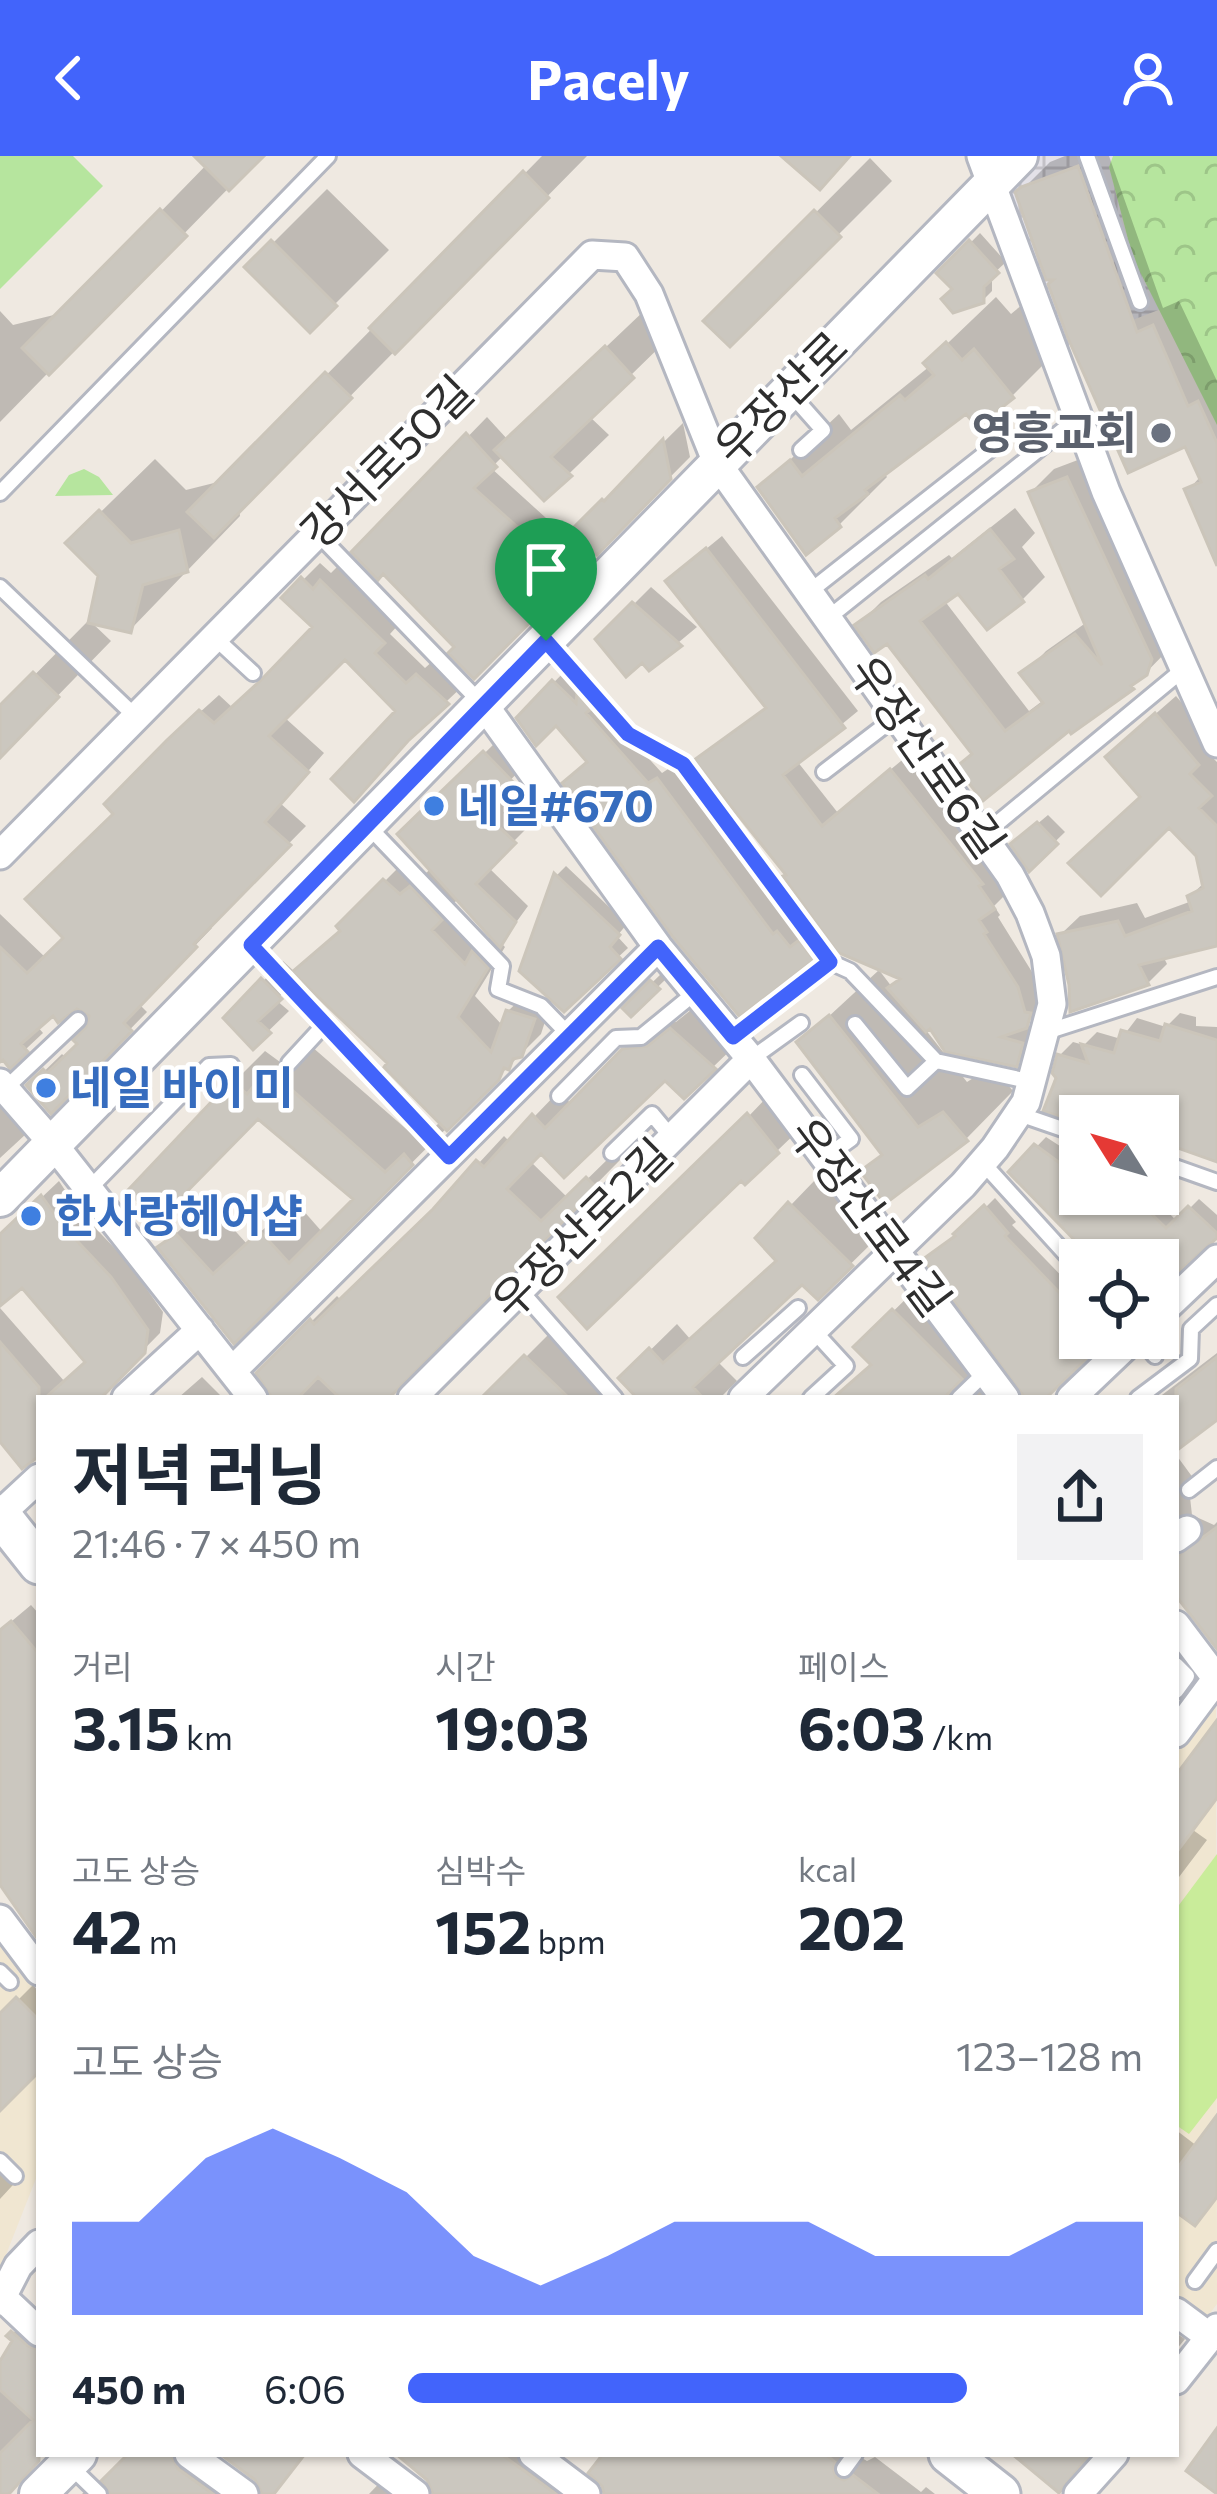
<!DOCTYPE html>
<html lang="ko">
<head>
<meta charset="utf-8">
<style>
  body { margin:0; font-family:Commissioner,"Noto Sans KR",sans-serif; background:#f2f2f3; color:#1f2937; height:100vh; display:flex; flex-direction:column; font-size:45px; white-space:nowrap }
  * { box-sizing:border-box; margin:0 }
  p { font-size:39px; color:#747a83 }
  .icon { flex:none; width:66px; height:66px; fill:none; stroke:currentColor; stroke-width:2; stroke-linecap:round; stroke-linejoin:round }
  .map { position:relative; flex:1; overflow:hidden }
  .drawer { position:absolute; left:36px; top:1239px; width:1143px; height:1062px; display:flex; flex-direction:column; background:#fff; border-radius:0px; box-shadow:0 3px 9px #0004 }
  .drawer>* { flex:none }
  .needle { width:78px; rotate:307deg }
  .controls { position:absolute; left:1059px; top:939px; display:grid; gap:24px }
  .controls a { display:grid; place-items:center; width:120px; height:120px; border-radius:0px; background:#fff; box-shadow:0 3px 9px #0004; font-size:60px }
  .pin { position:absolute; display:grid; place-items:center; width:102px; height:102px; color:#fff; margin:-123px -51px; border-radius:50% 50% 50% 0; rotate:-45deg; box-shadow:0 0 12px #0007 }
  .pin .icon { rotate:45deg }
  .round { display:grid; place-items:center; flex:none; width:126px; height:126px; border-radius:0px; background:#f2f2f3 }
  .head { display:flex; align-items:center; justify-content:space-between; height:204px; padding:0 36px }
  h1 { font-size:66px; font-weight:700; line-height:90px }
  .figures { display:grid; grid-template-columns:repeat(3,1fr); gap:18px; height:204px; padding:12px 36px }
  .figures div { display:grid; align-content:center }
  .figures b { font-size:60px; font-weight:700 }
  .figures small { font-size:33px; font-weight:400 }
  .figures p { font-size:33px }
  .chart { height:336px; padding:24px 36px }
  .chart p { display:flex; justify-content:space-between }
  .chart svg { width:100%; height:216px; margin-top:12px; fill:#4264fb; opacity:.7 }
  ul { padding:0 36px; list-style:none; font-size:39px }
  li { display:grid; grid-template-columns:192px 144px 1fr; align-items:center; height:90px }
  li i { height:30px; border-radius:15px; background:#4264fb }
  header { display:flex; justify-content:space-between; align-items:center; height:156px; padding:0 36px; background:#4264fb; color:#fff; font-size:54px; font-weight:700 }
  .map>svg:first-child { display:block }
  .industrial { fill:url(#industrial-grid) }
  .education { fill:#f0e6d1 }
  .forest { fill:url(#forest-crowns) }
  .park { fill:#b6e59e }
  .pitch { fill:#c9ec9a }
  .shadow { fill:#0003; fill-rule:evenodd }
  .building { fill:#cbc7bf; stroke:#cbc5ba; stroke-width:3 }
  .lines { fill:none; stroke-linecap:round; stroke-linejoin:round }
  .service-casing { stroke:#b4b7c1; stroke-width:20 }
  .minor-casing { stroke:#b4b7c1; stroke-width:33 }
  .tertiary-casing { stroke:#b4b7c1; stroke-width:42 }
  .secondary-casing { stroke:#b4b7c1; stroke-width:45 }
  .service { stroke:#fff; stroke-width:14 }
  .minor { stroke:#fff; stroke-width:27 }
  .tertiary { stroke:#fff; stroke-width:36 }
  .secondary { stroke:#fff; stroke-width:39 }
  .route-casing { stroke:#fff; stroke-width:24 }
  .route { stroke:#4264fb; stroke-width:15 }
  .worship-dot { fill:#6b7280; stroke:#fff; stroke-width:4.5 }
  .shop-dot { fill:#3f7fe0; stroke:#fff; stroke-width:4.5 }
  .labels { text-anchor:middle; stroke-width:9; stroke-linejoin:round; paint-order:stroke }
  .street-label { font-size:45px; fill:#2e2e2e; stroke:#fff }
  .worship-label { font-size:45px; font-weight:bold; fill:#5b616d; stroke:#fff; text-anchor:end }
  .shop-label { font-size:45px; font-weight:bold; fill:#366cbe; stroke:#fff; text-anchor:start }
</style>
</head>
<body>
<header><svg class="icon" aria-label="back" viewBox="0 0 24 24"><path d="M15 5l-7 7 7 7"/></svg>Pacely<svg class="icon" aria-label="person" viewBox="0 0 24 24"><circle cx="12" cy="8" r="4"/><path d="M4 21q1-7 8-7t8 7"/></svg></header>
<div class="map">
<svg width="1217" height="2338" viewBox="0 0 1217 2338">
  <defs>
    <pattern id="industrial-grid" width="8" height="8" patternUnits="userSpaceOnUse" patternTransform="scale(3)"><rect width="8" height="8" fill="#e3e1e8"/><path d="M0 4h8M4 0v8" fill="none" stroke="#c3c1c7"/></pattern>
    <pattern id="forest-crowns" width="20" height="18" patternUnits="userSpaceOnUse" patternTransform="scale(3)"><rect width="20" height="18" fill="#b6e59e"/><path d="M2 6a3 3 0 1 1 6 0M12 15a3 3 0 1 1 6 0" fill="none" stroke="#9dc588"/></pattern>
  </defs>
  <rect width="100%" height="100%" fill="#efe9e1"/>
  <path class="industrial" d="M1040 0H1113L1109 11 1133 102 1161 153 1066 190 1009 31Z"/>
  <path class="education" d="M1216 1543 1217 2148 1207 2161 1176 2138V1596Z
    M0 1790 39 1838V2015L0 2114Z"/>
  <path class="forest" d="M1113 0H1217V269L1133 102 1109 11Z"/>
  <path class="park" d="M0 0H73L103 30 0 133Z
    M84 313 99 321 113 339 55 340 69 319Z"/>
  <path class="pitch" d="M1217 1698V1942L1189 1978 1176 1969V1753Z"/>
  <path class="shadow" d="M215 0H260L0 266V155L13 169 62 157Z
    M542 0H587L239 353 240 360 130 474 102 419 69 387 155 303 186 334 222 325Z
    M1065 0H1109L1163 152 1179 145 1217 225V403L1188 334 1201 320 1187 287 1059 121 1019 37 1050 6Z
    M870 2 892 25 730 187 708 165Z
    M327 33 389 94 310 173 249 111Z
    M980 77 1006 106 992 119V135L982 145 956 132 941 117Z
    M996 141 1011 158 1023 148 1060 192 1012 240 977 267 966 254 884 317 887 321 839 369 761 331 839 258 851 274 930 210 927 207Z
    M646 153 671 180 589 260 609 279 545 341 504 299 491 312 590 402 474 519 458 491 383 414 356 396 487 261 508 284Z
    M683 267 690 301 597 395 576 373Z
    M1091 299 1169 493 1132 531 974 596 888 483 858 469 881 446 949 399 952 402 1015 352 1035 377 1022 391 1045 421 1022 444 958 434 944 444 1029 555 1045 543 1024 518 1046 495 1087 466 1031 336 1054 313Z
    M722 380 858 555 797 605 838 657 907 600 996 711 1008 736 994 750 1000 759 998 761 1032 816 1039 842 1041 853 1025 869 1036 872 1031 893 1016 908 940 891 944 888 931 869 925 873 967 926 992 910 1013 935 966 983 864 1015 884 996 800 887 879 814 892 831 903 821 790 718 698 605 768 550 684 411Z
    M320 407 331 417 339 409 399 468 390 478 425 512 435 503 464 529 416 574 345 499 284 561 324 597 280 647 306 670 209 769 212 772 139 848 147 856 51 954 30 929 62 898 66 902 80 888 91 869 90 855 74 850 53 856 37 870 43 877 10 908 0 898V758L46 802 67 782 117 657 188 567 219 539 233 552 316 471 285 442Z
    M651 431 697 471 649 511 642 502 599 483Z
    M89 464 111 485 0 599V554Z
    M567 513 662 617 671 611 787 767 791 764 825 789 740 857 590 604 556 565 519 562Z
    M1176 540 1216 587 1207 596 1217 606V670L1169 668 1143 640 1128 582Z
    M499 583 525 609 496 639 528 671 488 711 528 750 501 787 505 791 475 840 503 870 508 855 528 836 552 844 541 878 234 1184 161 1091 210 1047 247 1088 295 1045 323 1077 357 1042 233 927 265 895 280 906 303 883 420 985 441 965 392 907 301 820 276 844 289 855 253 890 227 862 283 805 296 817 343 773 340 770 404 706 421 721 432 712 402 679ZM459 742 492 779 483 788 448 753Z
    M1048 659 1065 676 1029 711 1024 679Z
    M1217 704V787L1163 800 1167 808 1148 827 1060 779 1080 760 1137 747 1145 762 1192 745 1190 740 1205 726Z
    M566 710 627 768 617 780 628 792 564 851 523 814 557 719Z
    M662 817 667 822 631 857 626 852Z
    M697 849 739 886 684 939 665 921 541 994 530 1005 568 1042 613 998 620 1004 386 1242H280L260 1217 337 1140 342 1145 440 1049 504 980 510 986 559 935 572 949 651 868 676 866Z
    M1180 857 1196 861V870L1217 871V1002L1172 987 1168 991 1158 988V960H1080V964L1047 953 1060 899 1073 886 1084 889 1097 876 1121 883 1137 862 1166 871Z
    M0 933 39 966 0 1002Z
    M773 935 802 971 777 995 723 987Z
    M1046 981 1080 1003V1038H1149L1177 1065 1199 1043 1217 1059V1078L1158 1131V1104H1098L1012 1016Z
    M816 1023 876 1083 818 1140 802 1125 717 1205 737 1225 720 1242H641L622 1222 677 1168 691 1184 779 1103 759 1082Z
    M59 1025 78 1054 127 1105 163 1156 160 1177 96 1242H39V1296L0 1281V1152L65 1226 88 1206 22 1128 0 1146V1081Z
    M995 1042 1016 1066 1012 1069 1080 1139V1182H1104L1041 1242H1029L958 1079Z
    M921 1128 987 1194 974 1208 1000 1242H834L873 1207 857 1191Z
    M552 1175 613 1234 605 1242H492L488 1239Z
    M1217 1197V1260L1176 1291V1242H1158Z
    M202 1221 223 1242H178Z
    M1177 1300 1199 1330 1190 1341 1192 1359 1214 1369 1217 1366V1488L1176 1436Z
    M31 1449 39 1458V1780L0 1720V1475Z
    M1176 1467 1202 1488 1176 1529Z
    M1217 1572V1642L1193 1674 1207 1684 1176 1725V1624Z
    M33 1829 39 1835V1912L0 1951V1862Z
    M1217 1964V2042L1195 2067 1176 2052V1974L1197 1990Z
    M0 1996 23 2018 0 2043Z
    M34 2157 39 2162V2298H43L0 2338V2211L16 2185 10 2180Z
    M1176 2177 1185 2183 1176 2194Z
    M132 2298H194L252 2338H82L97 2323 103 2327Z
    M394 2298H534L567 2338H436L429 2323Z
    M607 2298H855L867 2305 875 2301 921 2336 926 2331 935 2338H621Z
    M390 2316 422 2338H369Z"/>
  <path class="building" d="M194 0H264L229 35Z
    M781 0H850L820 34Z
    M1078 10 1137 176 1153 169 1188 250 1198 245 1217 287V410L1184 333 1201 326 1185 291 1128 317 1067 180 1048 128 1053 124H1046L1015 36 1021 31Z
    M523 15 549 42 395 198 369 172Z
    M160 53 187 80 49 219 22 192Z
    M814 54 841 81 730 191 703 165Z
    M271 84 337 150 310 177 244 111Z
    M969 84 999 117 984 131V147L953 157 941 143 952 133 936 117Z
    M946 186 962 204 974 193 1014 242 977 271 966 258 865 334 868 338 835 362 841 371 806 399 757 331 790 304 802 320 900 239 905 244 934 219 923 207Z
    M605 190 634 222 551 301 572 320 544 345 494 294Z
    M325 216 352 242 214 382 187 356Z
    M466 277 497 311 474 332 574 422 474 523 448 497 454 491 383 418 378 424 351 396Z
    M663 283 671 323 597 399 572 373 602 343 604 345Z
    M1067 321 1152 503 1147 519 1131 530 1134 533 1071 578 1069 575 983 645 956 611 972 598 887 488 874 497 854 469 925 419 928 423 990 373 1014 403 999 413 1024 446 987 474 958 438 920 465 1005 575 1043 547 1019 517 1075 478 1102 509 1028 336Z
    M99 354 131 387 179 374 188 416 143 429 131 477 88 467 98 420 65 387Z
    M706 392 845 572 783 619 822 670 890 613 983 728 979 730 995 753 979 764 987 776 984 778 1018 831 1025 856 1031 857 1027 872 1001 881 1023 887 1017 911 945 896 930 873 926 876 887 832 900 823 837 796 783 720 786 719 694 604 766 552 665 425Z
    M301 421 313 433 320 424 385 487 375 497 406 527 416 518 449 548 408 585 354 646 331 623 395 555 345 504 269 580 309 616 265 666 291 689 194 788 197 791 124 867 132 875 51 958 26 929 43 913 47 917 77 888 73 884 86 871 89 860 77 853 58 867 53 860 21 888 28 896 10 913 3 904 0 906V791L27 817 63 782 25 743 113 658 104 648 167 584 199 554 214 567 260 525 312 471 281 442Z
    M632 446 682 490 649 515 642 507 626 521 595 483Z
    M33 516 59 541 0 602V549Z
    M552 524 576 547 577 537 591 553 586 557 648 627 657 622 773 778 777 775 790 791 799 784 814 804 740 861 672 780 562 627 587 606 556 570 536 590 516 562Z
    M1155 557 1199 609 1190 618 1212 640 1199 652 1217 670V790L1139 809 1149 829 1070 856 1069 829 1057 778 1118 765 1125 780 1192 755 1187 740 1203 732 1196 700 1169 672 1101 740 1068 707 1140 641 1105 601Z
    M483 595 513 626 483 656 516 687 476 728 516 766 500 792 397 678Z
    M1037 666 1058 688 1029 716 1010 688Z
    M554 717 620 779 610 791 621 803 564 856 519 815Z
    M383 723 400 738 410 730 442 764 432 774 465 808 472 795 488 812 458 861 491 896 506 854 535 863 522 901 513 903 509 914 504 912 499 924 447 975 384 911 387 907 292 816 340 775 336 770Z
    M261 822 282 843 258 865 271 877 253 894 223 862Z
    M650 824 660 833 631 861 622 852Z
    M829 859 918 971 943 956 968 985 885 1048 860 1015 882 999 796 886Z
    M1165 868 1217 884V1006L1158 985V960H1080V967L1043 955 1056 922 1052 917 1057 898 1088 907 1081 888 1114 897 1121 874 1160 885Z
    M670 872 716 913 684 943 665 925 564 1022 541 998 507 1033 541 1065 586 1021 597 1032 389 1242H340L318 1221 298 1242H272L256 1217 310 1163 314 1168 433 1053 476 1004 484 1011 532 958 545 972 622 893 647 890Z
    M268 913 385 1016 404 998 413 1009 234 1188 157 1091 176 1078 213 1118 260 1075 289 1107 353 1043 258 963 157 1066 128 1034 231 925 247 938Z
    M747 957 779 997 745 1029 741 1025 587 1173 558 1141Z
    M1034 988 1064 1010 1080 1013V1038H1131L1166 1072 1188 1050 1217 1077V1082L1158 1134V1104H1138L1123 1090 1109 1104H1094L1008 1016Z
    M41 1039 63 1070 111 1121 148 1174 145 1197 101 1242H45L85 1206 22 1132 0 1150V1078Z
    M788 1046 853 1110 818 1144 802 1129 693 1231 703 1242H637L618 1222 649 1192 663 1207 776 1105 755 1082Z
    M984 1049 1008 1077 1005 1080 1080 1158V1182H1108L1046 1242H1025L923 1103 955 1080 953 1078Z
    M892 1153 962 1223 944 1242H833L871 1209 853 1191Z
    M0 1186 39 1231V1300L22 1313 0 1286Z
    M524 1199 569 1242H481Z
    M1217 1201V1264L1176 1295V1233Z
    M1217 1371V1493L1176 1440V1401Z
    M11 1465 39 1498V1785L0 1729V1474Z
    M1217 1564V1642L1176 1697V1619Z
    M16 1841 39 1864V1916L0 1955V1857Z
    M1217 1959V2041L1195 2070 1176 2056V2014Z
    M11 2175 28 2190 39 2194V2305L9 2338H0V2297L33 2264 0 2234V2205L12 2185 6 2180Z
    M1217 2272V2338L1186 2315Z
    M128 2298H171L178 2313 213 2338H110L101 2325Z
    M220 2298H305L274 2338H262L255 2324Z
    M396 2298H501L556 2338H433L427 2324Z
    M603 2298H825L835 2306 833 2313 836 2321 844 2324 853 2319 878 2338H604L602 2330 588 2317Z
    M1012 2298H1090L1059 2337Z"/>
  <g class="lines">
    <defs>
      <path id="service" d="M1087 0 1140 146
        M792 239 823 274 801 294
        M0 337 328 0
        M317 377 480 546
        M0 431 136 561
        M809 436 1001 285
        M828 462 1078 262
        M214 481 253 517
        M546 485 628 578 683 608 830 806
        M824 616 897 560
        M367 669 502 810 498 833 541 850 570 880
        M982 680 1185 512
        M251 789 448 1000
        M830 806 850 815 936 905 1033 926
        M855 868 907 932 936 905
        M1046 876 1217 821
        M733 881 830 806
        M751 903 801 867
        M289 907 325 868
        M802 919 851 983 826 1001
        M5 933 78 864
        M559 940 616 882 641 881 696 836
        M1019 958 1080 979
        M612 997 652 958 672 982
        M1158 1005 1217 1026
        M983 1007 1080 1114
        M89 1033 209 910 231 909
        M521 1135 615 1242
        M1140 1182 1155 1200
        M743 1201 798 1152
        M811 1242 846 1210 814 1175
        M959 1242 986 1216
        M1138 1242 1190 1203 1191 1173 1217 1149
        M1189 1334 1217 1312
        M1176 1509 1187 1520 1176 1535
        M0 1816 10 1826
        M0 2005 15 2020
        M1195 2125 1217 2095
        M68 2308 99 2338
        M844 2313 855 2298"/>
      <path id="minor" d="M981 0 1106 336 1217 587
        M484 549 658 791 751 903 1005 1242
        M0 699 592 99 625 101 649 138 717 307 1010 719 1030 757 1046 800 1052 848 1026 946 995 992 963 1029 743 1242
        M0 927 54 989 253 1242
        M1158 1159 1217 1103
        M232 1215 658 791
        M126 1242 200 1174
        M412 1242 751 903
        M1071 1242 1134 1182
        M0 1358 39 1322
        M1176 1382 1187 1374
        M1176 1469 1217 1523
        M1176 1577 1217 1522
        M0 1763 39 1815
        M2 2141 39 2176
        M0 2145 18 2110 39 2088
        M1176 2156 1210 2181
        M1176 2224 1217 2172
        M189 2298 244 2338
        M362 2298 415 2338
        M533 2298 586 2338
        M1078 2338 1114 2298"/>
      <path id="tertiary" d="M0 1042 1019 0
        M38 2338 78 2298"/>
      <path id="secondary" d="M0 1359 39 1408
        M949 2298 1000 2338"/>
    </defs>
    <use href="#service" class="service-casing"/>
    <use href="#minor" class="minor-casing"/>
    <use href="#tertiary" class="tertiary-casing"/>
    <use href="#secondary" class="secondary-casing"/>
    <use href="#service" class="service"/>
    <use href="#minor" class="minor"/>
    <use href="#tertiary" class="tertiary"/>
    <use href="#secondary" class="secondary"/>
  </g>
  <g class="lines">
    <defs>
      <path id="route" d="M546 485 628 578 683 608 830 806 733 881 658 791 449 1001 251 789Z"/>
    </defs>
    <use href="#route" class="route-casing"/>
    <use href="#route" class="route"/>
  </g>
  <circle class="worship-dot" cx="1161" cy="277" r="12"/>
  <g class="shop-dot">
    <circle cx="434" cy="650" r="12"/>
    <circle cx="46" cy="932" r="12"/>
    <circle cx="31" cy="1060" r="12"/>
  </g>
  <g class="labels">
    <g class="street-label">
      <text transform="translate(781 242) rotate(-45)" y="16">우장산로</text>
      <text transform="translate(387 306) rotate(-45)" y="16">강서로50길</text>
      <text transform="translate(927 601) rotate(55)" y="16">우장산로6길</text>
      <text transform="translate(870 1061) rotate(53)" y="16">우장산로4길</text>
      <text transform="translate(582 1073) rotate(-45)" y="16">우장산로2길</text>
    </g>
    <g class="worship-label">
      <text x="1137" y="293">영흥교회</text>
    </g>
    <g class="shop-label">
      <text x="458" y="666">네일#670</text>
      <text x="70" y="948">네일 바이 미</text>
      <text x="55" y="1076">한사랑헤어샵</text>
    </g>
  </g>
</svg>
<div class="controls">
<a><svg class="needle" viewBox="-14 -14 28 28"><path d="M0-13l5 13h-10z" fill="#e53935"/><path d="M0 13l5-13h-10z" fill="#747a83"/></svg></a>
<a><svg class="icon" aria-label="locate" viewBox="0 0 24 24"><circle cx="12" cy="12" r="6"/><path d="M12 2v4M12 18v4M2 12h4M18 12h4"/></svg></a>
</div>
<div class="pin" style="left:546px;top:485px;background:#1e9e55"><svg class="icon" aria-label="arrive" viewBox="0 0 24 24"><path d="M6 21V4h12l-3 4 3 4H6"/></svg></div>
<section class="drawer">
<div class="head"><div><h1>저녁 러닝</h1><p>21:46 · 7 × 450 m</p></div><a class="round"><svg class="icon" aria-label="share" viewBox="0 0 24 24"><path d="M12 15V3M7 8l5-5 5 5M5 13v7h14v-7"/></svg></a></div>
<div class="figures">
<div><p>거리</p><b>3.15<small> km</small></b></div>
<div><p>시간</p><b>19:03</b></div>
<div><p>페이스</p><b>6:03<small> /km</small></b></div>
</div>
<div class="figures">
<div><p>고도 상승</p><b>42<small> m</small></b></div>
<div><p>심박수</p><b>152<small> bpm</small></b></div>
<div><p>kcal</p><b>202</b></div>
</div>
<div class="chart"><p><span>고도 상승</span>123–128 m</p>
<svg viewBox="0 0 160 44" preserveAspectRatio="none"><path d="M0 44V25L10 25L20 12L30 6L40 12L50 19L60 32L70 38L80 32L90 25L100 25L110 25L120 32L130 32L140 32L150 25L160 25V44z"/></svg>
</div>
<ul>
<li><b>450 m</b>6:06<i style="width:76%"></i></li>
</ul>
</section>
</div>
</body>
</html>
